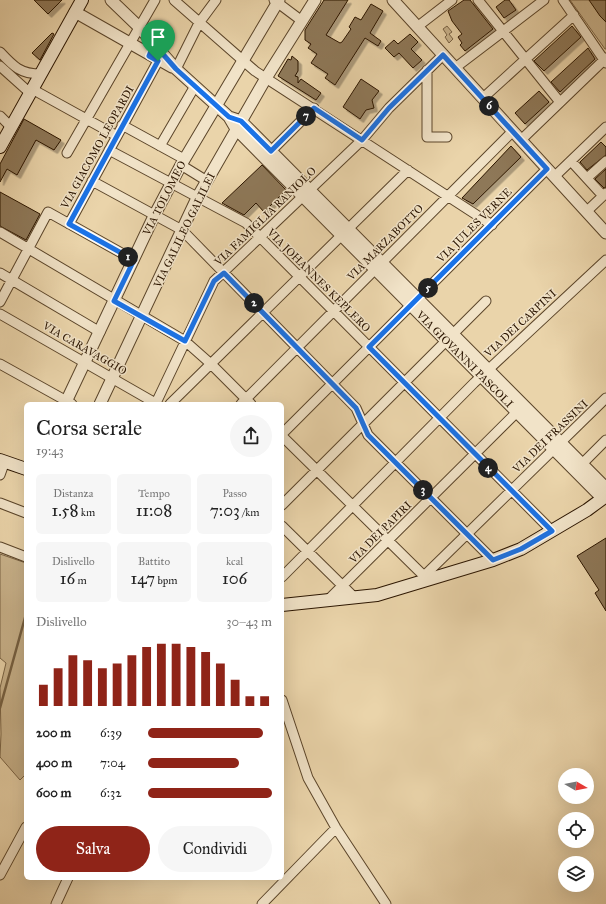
<!DOCTYPE html>
<html lang="it">
<head>
<meta charset="utf-8">
<style>
  body { margin:0; font-family:"IM FELL Great Primer",serif; background:#f6f6f6; color:#222; height:100vh; display:flex; flex-direction:column; font-size:15px; white-space:nowrap }
  * { box-sizing:border-box; margin:0 }
  p { font-size:13px; color:#767676 }
  .icon { flex:none; width:22px; height:22px; fill:none; stroke:currentColor; stroke-width:2; stroke-linecap:round; stroke-linejoin:round }
  .map { position:relative; flex:1; overflow:hidden }
  .side { position:absolute; left:24px; top:402px; width:260px; height:478px; display:flex; flex-direction:column; background:#fff; border-radius:6px; box-shadow:0 4px 16px #0002 }
  .side>* { flex:none }
  .needle { width:26px; rotate:99deg }
  .controls { position:absolute; left:558px; top:768px; display:grid; gap:8px }
  .controls a { display:grid; place-items:center; width:36px; height:36px; border-radius:50%; background:#fff; box-shadow:0 4px 16px #0002; font-size:20px }
  .pin { position:absolute; display:grid; place-items:center; width:34px; height:34px; color:#fff; margin:-41px -17px; border-radius:50% 50% 50% 0; rotate:-45deg; box-shadow:0 0 4px #0007 }
  .pin .icon { rotate:45deg }
  .km { position:absolute; width:20px; height:20px; margin:-10px; border-radius:50%; background:#222; color:#fff; font-size:11px; line-height:20px; text-align:center }
  .round { display:grid; place-items:center; flex:none; width:42px; height:42px; border-radius:21px; background:#f6f6f6 }
  .headline { display:flex; align-items:center; justify-content:space-between; height:68px; padding:0 12px }
  h1 { font-size:22px; font-weight:600; line-height:30px }
  .figures { display:grid; grid-template-columns:repeat(3,1fr); gap:6px; height:68px; padding:4px 12px }
  .figures div { display:grid; align-content:center; border-radius:6px; background:#f6f6f6; text-align:center }
  .figures b { font-size:17px; font-weight:600 }
  .figures small { font-size:11px; font-weight:400 }
  .figures p { font-size:11px }
  .chart { height:112px; padding:8px 12px }
  .chart p { display:flex; justify-content:space-between }
  .chart svg { width:100%; height:72px; margin-top:4px; stroke:#8f2418; stroke-width:6 }
  .action { display:flex; gap:8px; margin-top:auto; padding:8px 12px }
  .action a { flex:1; height:46px; border-radius:24px; background:#8f2418; color:#fff; font-size:16px; font-weight:600; line-height:46px; text-align:center }
  .action a+a { background:#f6f6f6; color:#222 }
  ul { padding:0 12px; list-style:none; font-size:13px }
  li { display:grid; grid-template-columns:64px 48px 1fr; align-items:center; height:30px }
  li i { height:10px; border-radius:5px; background:#8f2418 }
  .map>svg:first-child { display:block }
  .green { fill:#cab48d; stroke:#7a6446 }
  .lines { fill:none; stroke-linecap:round; stroke-linejoin:round }
  .stream { stroke:#776143; stroke-width:2.5 }
  .building { fill:#8e7858; stroke:#2b1500; filter:url(#shadow) }
  .minor-casing { stroke:#5b452a; stroke-width:11 }
  .tertiary-casing { stroke:#5b452a; stroke-width:13 }
  .secondary-casing { stroke:#2b1500; stroke-width:14 }
  .minor { stroke:#f1e3c8; stroke-width:9 }
  .tertiary { stroke:#f1e3c8; stroke-width:11 }
  .secondary { stroke:#f1e3c8; stroke-width:12 }
  .route-casing { stroke:#fff; stroke-width:8 }
  .route { stroke:#1a73e8; stroke-width:5 }
  .labels { text-anchor:middle; stroke-width:3; stroke-linejoin:round; paint-order:stroke }
  .street-label { font-size:11px; fill:#2b1500; stroke:#f1e3c8 }
</style>
</head>
<body>
<div class="map">
<svg width="606" height="904" viewBox="0 0 606 904">
  <defs>
    <filter id="shadow"><feDropShadow dx="3.5" dy="3.5" stdDeviation="0" flood-color="#0004"/></filter>
  </defs>
  <rect width="100%" height="100%" fill="#ead4aa"/>
  <filter id="stains"><feTurbulence type="fractalNoise" baseFrequency=".005" numOctaves="4"/><feColorMatrix values="0 0 0 0 .2 0 0 0 0 .09 0 0 0 0 .02 0 0 0 .5 -.17"/></filter>
  <radialGradient id="worn" r=".72"><stop offset=".6" stop-color="#630" stop-opacity="0"/><stop offset="1" stop-color="#630" stop-opacity=".3"/></radialGradient>
  <path class="green" d="M570 0H606V49H605Z
    M447 26 452 32 449 34 453 39 449 43 445 37 447 35 443 29Z
    M0 554 26 563V774L20 780 0 757 1 734 0 688 6 663 0 658Z"/>
  <g class="lines">
    <path class="stream" d="M0 708 26 614"/>
  </g>
  <path class="building" d="M34 0H62L48 14Z
    M324 0H348L326 35 340 43 342 42 351 29 349 27 355 17 361 20 371 4 383 11 370 33 381 41 378 46 365 38 335 85 325 78 328 74 311 63 317 54 308 48 311 44 305 40V30Z
    M464 0H470L493 29 465 51 460 45 462 43 458 37 462 34 452 21 448 11Z
    M505 0H509L516 10 504 18 496 7Z
    M589 0H606V22L600 16Z
    M572 26 581 37 544 71 534 61Z
    M52 33 54 34 40 60 32 53Z
    M410 34 418 42 411 49 422 60 413 68 399 53 394 57 385 48 394 40 398 44Z
    M588 48 595 59 560 92 551 82Z
    M292 56 298 61V71L295 76 298 77V83L301 79 321 93 316 100 278 76 288 59 291 60Z
    M361 79 379 91 372 100 374 108 366 110 360 119 343 107Z
    M539 91 549 102 525 124 515 113Z
    M24 119 61 140 54 150 36 140 17 175 7 169 0 182V164Z
    M601 142 606 147V155L587 170 580 162Z
    M511 146 521 157 473 204 462 198Z
    M262 165 286 190 264 212 256 203 244 215 222 203Z
    M606 169V187L604 188 595 179Z
    M0 192 40 214 26 240 0 226Z
    M606 538V611L595 593 599 590 577 556Z"/>
  <g class="lines">
    <defs>
      <path id="minor" d="M174 0 255 71 492 225
        M274 0 302 21
        M478 0 559 101
        M563 0 606 63
        M417 27 452 0
        M0 52C13 66 20 74 41 74
        M0 66 30 93
        M455 68 544 0
        M176 69 199 23 216 0
        M427 70V137H447
        M32 89 117 136
        M483 98 574 15
        M0 116 11 127
        M122 125 184 159
        M521 140 606 58
        M160 146 195 86
        M109 150 246 223 552 531
        M271 151 314 108
        M67 153 155 0
        M571 161 603 196
        M181 165 207 181
        M554 177 606 127
        M587 178 606 161
        M92 181 182 230 356 408 368 435 493 560
        M586 212 606 193
        M69 224 158 61
        M0 232 185 341 211 364 251 404
        M0 273 100 332
        M0 302 48 212 134 260
        M0 314 157 404
        M0 364 72 404
        M156 403 214 281 362 140 389 108 443 55
        M170 404 408 170
        M241 404 512 132
        M282 434 547 169
        M282 436 424 576 426 580
        M578 468 606 440
        M0 475 5 461
        M0 503 26 513
        M282 505 486 301
        M282 526 355 598
        M0 547 26 557
        M424 576 606 398
        M282 577 474 383 606 260
        M327 601 522 407
        M282 700 308 778 336 828 386 904
        M0 875 26 827
        M56 904 68 878
        M262 904 336 828"/>
      <path id="tertiary" d="M111 0 139 27 176 69 229 117 236 129 602 498
        M393 0 606 233
        M75 12 172 67
        M229 117 241 121 606 488
        M65 404 154 216 181 165 279 0
        M100 404 197 198 266 78 315 0"/>
      <path id="secondary" d="M0 147 82 0
        M0 460 26 469
        M282 605 377 595 493 560 521 549 587 510 606 496"/>
    </defs>
    <use href="#minor" class="minor-casing"/>
    <use href="#tertiary" class="tertiary-casing"/>
    <use href="#secondary" class="secondary-casing"/>
    <use href="#minor" class="minor"/>
    <use href="#tertiary" class="tertiary"/>
    <use href="#secondary" class="secondary"/>
  </g>
  <g class="lines">
    <defs>
      <path id="route" d="M154 44 176 69 229 117 241 121 271 151 314 108 362 140 389 108 443 55 547 169 369 347 552 531 521 549 493 560 368 435 356 408 224 273 214 281 185 341 114 301 134 260 69 224 158 61 149 56Z"/>
    </defs>
    <use href="#route" class="route-casing"/>
    <use href="#route" class="route"/>
  </g>
  <g class="labels">
    <g class="street-label">
      <text transform="translate(97 147) rotate(-61)" y="4">VIA GIACOMO LEOPARDI</text>
      <text transform="translate(164 198) rotate(-63)" y="4">VIA TOLOMEO</text>
      <text transform="translate(265 216) rotate(-44)" y="4">VIA FAMIGLIA RANIOLO</text>
      <text transform="translate(474 225) rotate(-45)" y="4">VIA JULES VERNE</text>
      <text transform="translate(184 230) rotate(-64)" y="4">VIA GALILEO GALILEI</text>
      <text transform="translate(385 242) rotate(-45)" y="4">VIA MARZABOTTO</text>
      <text transform="translate(319 280) rotate(45)" y="4">VIA JOHANNES KEPLERO</text>
      <text transform="translate(520 323) rotate(-43)" y="4">VIA DEI CARPINI</text>
      <text transform="translate(85 348) rotate(30)" y="4">VIA CARAVAGGIO</text>
      <text transform="translate(465 359) rotate(45)" y="4">VIA GIOVANNI PASCOLI</text>
      <text transform="translate(550 436) rotate(-44)" y="4">VIA DEI FRASSINI</text>
      <text transform="translate(380 532) rotate(-45)" y="4">VIA DEI PAPIRI</text>
    </g>
  </g>
  <rect width="100%" height="100%" filter="url(#stains)"/>
  <rect width="100%" height="100%" fill="url(#worn)"/>
</svg>
<div class="controls">
<a><svg class="needle" viewBox="-14 -14 28 28"><path d="M0-13l5 13h-10z" fill="#e53935"/><path d="M0 13l5-13h-10z" fill="#767676"/></svg></a>
<a><svg class="icon" aria-label="locate" viewBox="0 0 24 24"><circle cx="12" cy="12" r="6"/><path d="M12 2v4M12 18v4M2 12h4M18 12h4"/></svg></a>
<a><svg class="icon" aria-label="layers" viewBox="0 0 24 24"><path d="M12 4l9 5-9 5-9-5zM3 14l9 5 9-5"/></svg></a>
</div>
<div class="pin" style="left:158px;top:61px;background:#1e9e55"><svg class="icon" aria-label="arrive" viewBox="0 0 24 24"><path d="M6 21V4h12l-3 4 3 4H6"/></svg></div>
<b class="km" style="left:128px;top:257px">1</b>
<b class="km" style="left:254px;top:303px">2</b>
<b class="km" style="left:423px;top:490px">3</b>
<b class="km" style="left:488px;top:468px">4</b>
<b class="km" style="left:428px;top:288px">5</b>
<b class="km" style="left:489px;top:106px">6</b>
<b class="km" style="left:306px;top:116px">7</b>
<section class="side">
<div class="headline"><div><h1>Corsa serale</h1><p>19:43</p></div><a class="round"><svg class="icon" aria-label="share" viewBox="0 0 24 24"><path d="M12 15V3M7 8l5-5 5 5M5 13v7h14v-7"/></svg></a></div>
<div class="figures">
<div><p>Distanza</p><b>1.58<small> km</small></b></div>
<div><p>Tempo</p><b>11:08</b></div>
<div><p>Passo</p><b>7:03<small> /km</small></b></div>
</div>
<div class="figures">
<div><p>Dislivello</p><b>16<small> m</small></b></div>
<div><p>Battito</p><b>147<small> bpm</small></b></div>
<div><p>kcal</p><b>106</b></div>
</div>
<div class="chart"><p><span>Dislivello</span>30–43 m</p>
<svg viewBox="0 0 160 44" preserveAspectRatio="none"><path d="M5 44V31M15 44V21M25 44V13M35 44V16M45 44V21M55 44V18M65 44V13M75 44V8M85 44V6M95 44V6M105 44V8M115 44V11M125 44V18M135 44V28M145 44V38M155 44V38"/></svg>
</div>
<ul>
<li><b>200 m</b>6:39<i style="width:93%"></i></li>
<li><b>400 m</b>7:04<i style="width:73%"></i></li>
<li><b>600 m</b>6:32<i style="width:100%"></i></li>
</ul>
<div class="action"><a>Salva</a><a>Condividi</a></div>
</section>
</div>
</body>
</html>
